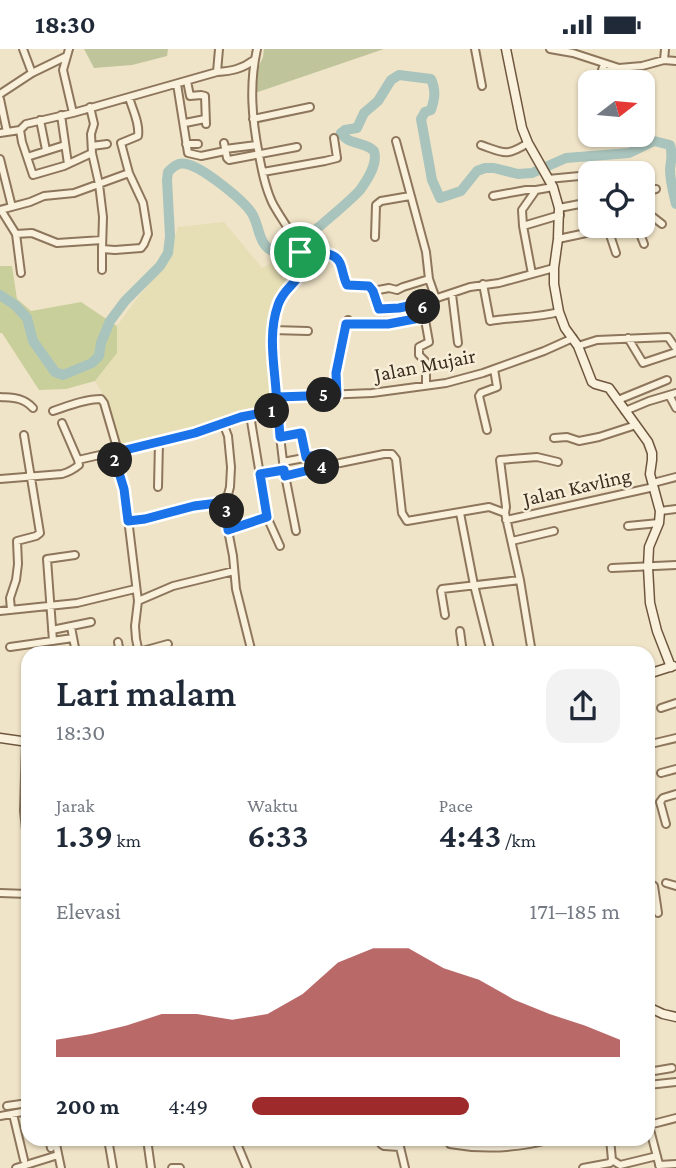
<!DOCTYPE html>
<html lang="id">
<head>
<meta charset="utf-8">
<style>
  body { margin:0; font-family:"Crimson Pro",serif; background:#f2f2f3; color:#1f2937; height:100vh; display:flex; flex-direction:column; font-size:26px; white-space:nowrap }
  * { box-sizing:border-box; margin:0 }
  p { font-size:23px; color:#747a83 }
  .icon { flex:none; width:38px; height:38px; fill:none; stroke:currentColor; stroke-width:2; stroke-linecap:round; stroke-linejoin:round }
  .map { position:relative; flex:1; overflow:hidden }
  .details { position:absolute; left:21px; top:597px; width:634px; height:500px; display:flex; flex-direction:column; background:#fff; border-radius:21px; box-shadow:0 2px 5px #0004 }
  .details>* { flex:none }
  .needle { width:46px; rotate:74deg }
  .tools { position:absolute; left:578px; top:21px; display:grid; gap:14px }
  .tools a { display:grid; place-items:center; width:77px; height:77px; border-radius:14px; background:#fff; box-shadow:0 2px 5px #0004; font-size:35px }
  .pin { position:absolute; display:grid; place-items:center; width:60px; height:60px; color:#fff; margin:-30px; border:4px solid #fff; border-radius:50%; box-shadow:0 2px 7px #0007 }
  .km { position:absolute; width:35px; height:35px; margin:-18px; border-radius:50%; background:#222; color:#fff; font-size:19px; line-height:35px; text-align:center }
  .round { display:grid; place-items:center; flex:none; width:74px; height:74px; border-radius:21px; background:#f2f2f3 }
  .headline { display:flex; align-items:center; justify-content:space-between; height:119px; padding:0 35px }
  h1 { font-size:38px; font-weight:600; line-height:52px }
  .figures { display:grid; grid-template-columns:repeat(3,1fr); gap:10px; height:119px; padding:7px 35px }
  .figures div { display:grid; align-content:center }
  .figures b { font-size:35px; font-weight:600 }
  .figures small { font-size:19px; font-weight:400 }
  .figures p { font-size:19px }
  .chart { height:196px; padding:14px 35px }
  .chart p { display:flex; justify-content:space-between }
  .chart svg { width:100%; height:126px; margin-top:7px; fill:#9e2a2b; opacity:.7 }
  ul { padding:0 35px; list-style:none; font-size:23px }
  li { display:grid; grid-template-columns:112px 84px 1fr; align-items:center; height:52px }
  li i { height:18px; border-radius:9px; background:#9e2a2b }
  .status { display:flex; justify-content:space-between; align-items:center; height:49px; padding:0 35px; background:#fff; direction:ltr }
  .status svg { height:19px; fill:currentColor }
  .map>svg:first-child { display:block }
  .farmland { fill:#e6deb5 }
  .green { fill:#c9cf9b }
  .cemetery { fill:#bfc49a }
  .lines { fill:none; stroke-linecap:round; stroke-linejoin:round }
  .river { stroke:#a9c4bc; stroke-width:10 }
  .street-casing { stroke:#8d765c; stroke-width:10 }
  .secondary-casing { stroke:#6f573f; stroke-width:11 }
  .street { stroke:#faf1dc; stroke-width:6 }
  .secondary { stroke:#faf1dc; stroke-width:8 }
  .route-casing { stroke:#fff; stroke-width:14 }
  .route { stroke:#1a73e8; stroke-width:9 }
  .labels { text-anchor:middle; stroke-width:5; stroke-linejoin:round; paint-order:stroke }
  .street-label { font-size:21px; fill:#3d2e20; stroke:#f7eed8 }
</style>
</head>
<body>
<div class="status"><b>18:30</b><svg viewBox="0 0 49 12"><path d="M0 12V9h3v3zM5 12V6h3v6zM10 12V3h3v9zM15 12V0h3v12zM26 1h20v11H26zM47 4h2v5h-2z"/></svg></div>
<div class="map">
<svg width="676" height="1119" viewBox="0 0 676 1119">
  <rect width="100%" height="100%" fill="#f0e4c8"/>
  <path class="farmland" d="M224 173 262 219 293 202 300 212 298 225 281 243 268 306 274 363 236 366 222 374 121 400 106 351 95 332 117 304V277L138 248 165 217 178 178Z"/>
  <path class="green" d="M0 217H12L17 250 31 262 81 253 117 277V304L95 332 66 340 39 341 2 284H0Z"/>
  <path class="cemetery" d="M84 0H168L167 7 132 16 94 19Z
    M264 0H384L255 44 256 23 263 8Z"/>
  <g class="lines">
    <path class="river" d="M0 246 15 256 27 269 33 292 55 323 63 326 92 314 99 307 101 294 110 272 125 252 160 217 168 204 170 187 167 131 168 123C173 118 178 113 186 115 201 117 242 150 251 163 260 175 257 197 275 203 276 203 283 203 285 203 295 200 352 150 360 141 368 130 378 115 374 102 365 92 349 97 341 84L345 81 357 79 364 64 378 52 391 31 399 26 431 30C436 41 435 49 431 61L425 63 421 70 432 131 440 149 461 142 477 122 485 119H494L518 125 532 124 566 109 629 104 654 92 670 96C673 105 671 111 670 120 670 132 673 143 676 155"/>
    <defs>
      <path id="street" d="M23 0 32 24
        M69 0 63 21 73 64 217 23C232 22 242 20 254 11
        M475 0 482 37
        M550 0 573 4 619 19 642 17 664 11 676 12
        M664 11 665 0
        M602 21 627 23 631 33
        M217 23 219 0
        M187 32 190 47 201 46 205 47 206 75
        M599 33 603 18
        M177 35 188 104 201 107 225 102
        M0 45 32 24 67 7
        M0 50 7 83
        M90 58 94 75 91 85 92 104 99 135 103 168 102 200 115 201 141 199 144 195 148 185 143 154 129 124 121 94 138 87C140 74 132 60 129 48
        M61 66 68 115
        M253 70 310 58
        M40 71 46 101
        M185 74 205 70
        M20 81 22 93 33 126 64 117 92 104
        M0 84 20 81 26 75 73 64
        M396 92 426 203 429 230 436 250
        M224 94 227 109 229 111 297 98
        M186 95H198
        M481 96C504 104 506 108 528 94
        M92 97 107 95
        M225 100 257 96
        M27 108 65 96
        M0 110 12 158
        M263 123 325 112 337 109 334 89
        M613 124H616
        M548 130 590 126
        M642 143 656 140
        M493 147 526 141H536
        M559 159 590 153
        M0 161 30 153 44 147 74 144 129 124
        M1 161 16 185 21 224
        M642 170 653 168 662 175
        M523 177 560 166
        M607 177 616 204
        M637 177 644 195
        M16 185 32 184 57 194 102 191
        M375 188 376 156 381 152 410 147
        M558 190 619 177
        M300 203 303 202C314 203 335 202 340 214 343 222 343 229 347 236L369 237 373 242 379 260 399 259 422 254 470 238 499 234 554 219
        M102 221V200
        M532 225 523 177 522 161 536 141 553 138
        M483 235 490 272C513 268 536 269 559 263
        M373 242 389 239 397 241 403 238 429 230
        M452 245 458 294
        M422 254 429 293 419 298V306L426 313V336
        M347 275H388L425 268
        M272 281 308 282
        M628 289 643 314 676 303
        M578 297 597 291 668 288 675 298
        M337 346 336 324 348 271
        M669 346 676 359
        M0 348C13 349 23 348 33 359
        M277 348 372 344 446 334 483 324 544 302 573 289
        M618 351 667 331
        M277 361 284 421 296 482
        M53 362C68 357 85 350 101 350L104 354 118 402
        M625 362 649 352 676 344
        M250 366 267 468 280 497
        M62 374 78 411
        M223 374 228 387 231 418 230 438 226 453 228 481 233 507 236 540 252 604
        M487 381 479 347 481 344 497 338 494 320
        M280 388 301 384 306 408
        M554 389 567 388 579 392 599 388 636 376
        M113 404 126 453 138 552 135 577 136 590 139 604
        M78 411 195 384 241 368 277 361C277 326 266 289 278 255 284 239 302 233 303 215 303 196 280 170 272 153 265 138 262 122 259 106 252 70 249 36 257 0
        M283 413 325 405 330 416
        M260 425 284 421
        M285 427 340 414 384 405H392L396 410 402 464 407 472 489 458 505 464 520 531 532 604
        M0 430 62 425C69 423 73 421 79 416L78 411
        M653 434 676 428
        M158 438 159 393
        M660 462 676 460
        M460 464 474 536 491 604
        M505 464 506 458 500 411 537 408 558 413
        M506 471 654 438
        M128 472 145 470 194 457 226 453
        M628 477 659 474
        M228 481 267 468
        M512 492 554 482
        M612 519 676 516
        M138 552 173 537 234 522
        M11 561 10 549 16 531 18 515 17 492 36 487 40 484 24 386
        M0 562 77 554 135 540
        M445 566 441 542 442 540 520 531
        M71 578 76 604
        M52 581 91 573
        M460 582 463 604
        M53 592 47 510 75 506
        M118 593 120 604
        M10 598 73 589
        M139 603 168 595
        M661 659 676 654
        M26 692 24 762 28 800
        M655 694 676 689
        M661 724 676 720
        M666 775 660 753 663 749 676 745
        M648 833 654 837 658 864
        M666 834 676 837
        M0 844 28 845
        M648 1023 672 1019
        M648 1036 676 1033
        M7 1057 28 1054
        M13 1065 24 1111
        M0 1067 28 1062
        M648 1073 660 1119
        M649 1076 676 1069
        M49 1090 51 1099
        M55 1090 61 1119
        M108 1090 113 1119
        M147 1090 151 1119
        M235 1090 247 1119
        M381 1090V1095L384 1097 400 1098 405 1119
        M449 1090 450 1095C483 1101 519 1099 551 1090
        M612 1111 620 1116 657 1107
        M659 1116 676 1115
        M16 1119 58 1106
        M172 1119H180
        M583 1119 610 1114 612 1111 610 1090"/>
      <path id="secondary" d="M506 0 522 79 528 94 553 138 559 159 558 190 554 219V235L559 263 565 279 578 297 592 333 595 335 609 339 648 393 652 404V411L650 425 660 462 659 474 649 498 648 518 650 554 657 582 671 618
        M648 625 673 617
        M0 689 28 693
        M648 958 663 965 676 968"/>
    </defs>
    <use href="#street" class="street-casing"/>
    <use href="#secondary" class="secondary-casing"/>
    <use href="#street" class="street"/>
    <use href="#secondary" class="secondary"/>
  </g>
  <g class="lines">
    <defs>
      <path id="route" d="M300 203C309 233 285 233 278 256 266 290 277 326 277 361L241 368 195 384 113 404 124 440 128 472 145 470 194 457 226 453 228 481 267 468 260 425 284 421 285 427 330 416 325 405 306 408 301 384 280 388 277 348 337 346 336 324 346 275H388L425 268 422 254 399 259 379 260 373 242 369 237 347 236C343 228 343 221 340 214 335 202 314 203 303 202L300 203"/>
    </defs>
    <use href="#route" class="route-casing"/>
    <use href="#route" class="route"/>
  </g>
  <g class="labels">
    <g class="street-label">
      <text transform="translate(425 316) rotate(-11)" y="7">Jalan Mujair</text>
      <text transform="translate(577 438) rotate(-13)" y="7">Jalan Kavling</text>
    </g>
  </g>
</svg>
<div class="tools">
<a><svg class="needle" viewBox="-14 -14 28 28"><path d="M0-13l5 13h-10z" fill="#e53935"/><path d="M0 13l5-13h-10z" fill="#747a83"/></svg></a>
<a><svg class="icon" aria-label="locate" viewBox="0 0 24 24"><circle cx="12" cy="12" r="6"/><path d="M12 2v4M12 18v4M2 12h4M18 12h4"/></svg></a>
</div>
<div class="pin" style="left:300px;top:203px;background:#1e9e55"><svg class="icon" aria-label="arrive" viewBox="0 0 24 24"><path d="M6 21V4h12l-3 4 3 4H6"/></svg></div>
<b class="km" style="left:272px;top:362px">1</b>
<b class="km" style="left:115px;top:411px">2</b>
<b class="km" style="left:227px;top:462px">3</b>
<b class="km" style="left:322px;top:418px">4</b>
<b class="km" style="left:324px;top:346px">5</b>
<b class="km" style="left:423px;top:258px">6</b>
<section class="details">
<div class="headline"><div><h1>Lari malam</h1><p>18:30</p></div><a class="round"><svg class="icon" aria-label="share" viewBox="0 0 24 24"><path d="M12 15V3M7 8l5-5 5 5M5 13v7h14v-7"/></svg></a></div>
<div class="figures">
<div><p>Jarak</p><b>1.39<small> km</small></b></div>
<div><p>Waktu</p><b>6:33</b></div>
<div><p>Pace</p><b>4:43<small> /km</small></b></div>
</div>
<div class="chart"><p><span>Elevasi</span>171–185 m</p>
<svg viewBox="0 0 160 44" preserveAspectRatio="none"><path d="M0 44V38L10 36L20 33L30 29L40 29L50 31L60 29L70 22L80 11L90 6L100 6L110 13L120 17L130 24L140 29L150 33L160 38V44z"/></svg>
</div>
<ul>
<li><b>200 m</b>4:49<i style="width:59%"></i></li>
</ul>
</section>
</div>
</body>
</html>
